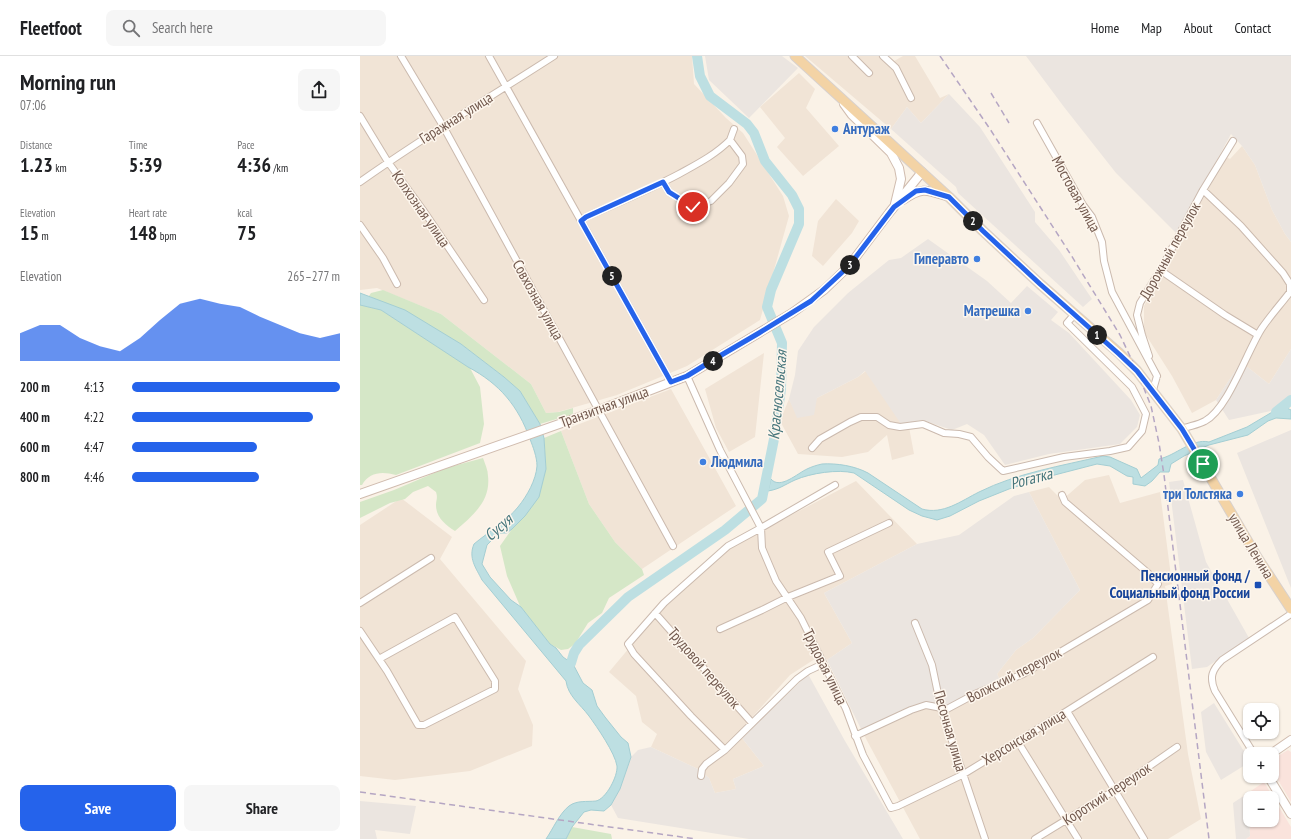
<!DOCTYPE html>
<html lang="en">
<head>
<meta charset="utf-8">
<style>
  body { margin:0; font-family:"PT Sans Narrow",sans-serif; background:#f6f6f6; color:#202124; height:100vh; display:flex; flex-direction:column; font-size:15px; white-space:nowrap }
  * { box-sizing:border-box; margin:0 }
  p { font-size:13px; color:#757577 }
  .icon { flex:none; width:22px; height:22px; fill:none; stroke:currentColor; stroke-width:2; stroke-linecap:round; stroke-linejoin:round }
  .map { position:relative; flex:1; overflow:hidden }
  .drawer { display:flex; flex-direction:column; background:#fff; width:360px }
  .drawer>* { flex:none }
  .tools { position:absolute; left:883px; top:647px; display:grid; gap:8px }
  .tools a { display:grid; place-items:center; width:36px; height:36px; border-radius:8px; background:#fff; box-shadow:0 1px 3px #0004; font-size:20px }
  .pin { position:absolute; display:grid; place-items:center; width:34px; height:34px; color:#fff; margin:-17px; border:2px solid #fff; border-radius:50%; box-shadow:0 1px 4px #0007 }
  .km { position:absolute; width:20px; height:20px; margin:-10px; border-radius:50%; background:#222; color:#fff; font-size:11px; line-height:20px; text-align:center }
  .round { display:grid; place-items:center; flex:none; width:42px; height:42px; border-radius:8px; background:#f6f6f6 }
  .summary { display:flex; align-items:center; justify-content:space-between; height:68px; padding:0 20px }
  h1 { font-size:22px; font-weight:700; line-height:30px }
  .stats { display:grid; grid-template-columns:repeat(3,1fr); gap:6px; height:68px; padding:4px 20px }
  .stats div { display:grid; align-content:center }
  .stats b { font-size:20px; font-weight:700 }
  .stats small { font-size:11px; font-weight:400 }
  .stats p { font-size:11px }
  .chart { height:112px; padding:8px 20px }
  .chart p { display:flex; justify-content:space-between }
  .chart svg { width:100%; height:72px; margin-top:4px; fill:#2563eb; opacity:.7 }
  .cta { display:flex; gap:8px; margin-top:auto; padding:8px 20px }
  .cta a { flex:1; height:46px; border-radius:8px; background:#2563eb; color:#fff; font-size:16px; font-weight:700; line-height:46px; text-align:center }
  .cta a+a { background:#f6f6f6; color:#202124 }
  ul { padding:0 20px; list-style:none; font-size:13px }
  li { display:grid; grid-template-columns:64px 48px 1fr; align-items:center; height:30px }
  li i { height:10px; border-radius:5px; background:#2563eb }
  header { display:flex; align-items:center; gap:24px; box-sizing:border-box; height:56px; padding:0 20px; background:#fff; border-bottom:1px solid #e0e0e0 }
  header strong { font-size:19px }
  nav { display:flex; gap:22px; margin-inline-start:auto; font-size:14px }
  .search { width:280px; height:36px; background:#f6f6f6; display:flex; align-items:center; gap:10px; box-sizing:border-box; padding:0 14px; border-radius:8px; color:#757577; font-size:15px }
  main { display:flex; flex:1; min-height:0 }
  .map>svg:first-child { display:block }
  .residential { fill:#f1e4d6 }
  .commercial { fill:#fae3dc; fill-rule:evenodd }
  .industrial { fill:#ebe5e0 }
  .green { fill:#d5e7c7 }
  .water { fill:#bddfe2; stroke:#a4ced3 }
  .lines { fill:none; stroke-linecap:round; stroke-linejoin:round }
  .river { stroke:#bddfe2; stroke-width:10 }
  .street-casing { stroke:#cbbaae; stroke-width:8 }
  .secondary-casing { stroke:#d0bcaf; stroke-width:10 }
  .primary-casing { stroke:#d8d1cd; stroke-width:11 }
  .street { stroke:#fff; stroke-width:6 }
  .secondary { stroke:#fff; stroke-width:8 }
  .primary { stroke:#f3d3a5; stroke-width:9 }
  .rail { stroke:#b5a6c3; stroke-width:1.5; stroke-dasharray:6 4; stroke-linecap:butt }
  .route-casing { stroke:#fff; stroke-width:8 }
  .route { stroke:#2563eb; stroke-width:5 }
  .shop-dot { fill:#3f7fe0; stroke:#fdf6ed; stroke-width:1.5 }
  .transit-dot { fill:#1a4fb4; stroke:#fdf6ed; stroke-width:1.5 }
  .labels { text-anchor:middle; stroke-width:3; stroke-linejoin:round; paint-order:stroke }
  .street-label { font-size:15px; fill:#72594e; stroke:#fdf6ed }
  .shop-label { font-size:15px; font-weight:bold; fill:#366cbe; stroke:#fdf6ed; text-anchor:end }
  .transit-label { font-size:15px; font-weight:bold; fill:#164399; stroke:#fdf6ed; text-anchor:end }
  .water-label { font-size:16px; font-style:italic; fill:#46767c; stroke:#fdf6ed }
</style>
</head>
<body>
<header>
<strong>Fleetfoot</strong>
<div class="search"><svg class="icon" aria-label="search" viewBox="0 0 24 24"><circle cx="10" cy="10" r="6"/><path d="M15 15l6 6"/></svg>Search here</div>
<nav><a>Home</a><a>Map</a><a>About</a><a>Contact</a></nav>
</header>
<main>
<section class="drawer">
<div class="summary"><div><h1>Morning run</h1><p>07:06</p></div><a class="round"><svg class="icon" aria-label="share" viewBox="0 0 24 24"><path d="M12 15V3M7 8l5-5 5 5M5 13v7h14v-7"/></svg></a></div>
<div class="stats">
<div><p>Distance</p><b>1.23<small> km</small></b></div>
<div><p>Time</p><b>5:39</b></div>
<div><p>Pace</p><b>4:36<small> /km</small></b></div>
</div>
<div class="stats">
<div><p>Elevation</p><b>15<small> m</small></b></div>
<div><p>Heart rate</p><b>148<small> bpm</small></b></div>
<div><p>kcal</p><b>75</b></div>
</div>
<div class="chart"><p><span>Elevation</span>265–277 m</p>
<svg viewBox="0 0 160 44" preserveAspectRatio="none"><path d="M0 44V27L10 22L20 22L30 30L40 35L50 38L60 30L70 19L80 9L90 6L100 9L110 11L120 17L130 22L140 27L150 30L160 27V44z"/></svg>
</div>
<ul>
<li><b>200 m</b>4:13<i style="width:100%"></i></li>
<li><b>400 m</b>4:22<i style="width:87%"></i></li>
<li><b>600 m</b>4:47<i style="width:60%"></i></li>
<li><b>800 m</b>4:46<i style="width:61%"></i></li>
</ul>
<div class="cta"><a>Save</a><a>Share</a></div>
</section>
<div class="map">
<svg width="931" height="783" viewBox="0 0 931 783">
  <rect width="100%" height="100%" fill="#faf2e7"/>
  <path class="residential" d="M0 0H332L334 28 366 62 383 77 423 140 429 160 400 264 327 310 257 339 198 356 186 357 171 328 81 258 17 232 0 234Z
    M445 0H524L529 8 543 0H555L580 42 589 38 561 67 547 51 531 73Z
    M439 17 455 33 446 52 479 90 443 120 417 91 425 82 400 51Z
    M882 90 895 109 912 154 925 178 931 186V293L909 328 881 306 856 344 832 357 812 320 784 276V250L866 101 870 103Z
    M476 143 499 165 492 177 463 210 452 200 458 165Z
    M404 297 395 381 369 396 356 372 345 333Z
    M506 315 541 367 549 371 554 398 532 404 527 379 508 396 482 401 438 398 420 365 429 343 438 361 457 342 498 321Z
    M311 333 376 450 282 513 255 486 229 448 201 375Z
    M749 419 760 447 800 436 812 528 805 530 828 698 841 763 808 783H560L504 679 567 651 643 631 637 618 656 594 673 582 720 534 669 436 689 431 702 444 725 424Z
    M496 425 557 488 464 537 492 587 467 604 461 599 430 619 378 677 404 710 373 723 376 733 355 737 349 722 338 713 291 691 297 678 282 666 276 640 249 616 301 554 369 492Z
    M41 442 92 481 80 503 166 605 158 633 173 669 172 690 110 715 35 724 0 720V469Z"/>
  <path class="commercial" d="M928 694 931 696V746L918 724 915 712 918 700Z
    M904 726 931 771V783H886L890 780 888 741H882ZM890 742H912V764H890Z"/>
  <path class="industrial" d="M345 0H422L438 12 389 62 349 24Z
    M666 0H931V186L925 178 912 154 895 109 882 90 871 78 817 178 756 117 704 51Z
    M589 38 620 71 675 156V166L699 194 732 243 723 251 598 137 596 131 531 73 547 51 561 67Z
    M568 183 627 225 651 247 667 230 698 256 691 264 709 277 771 344 780 359 777 371 760 388 689 398 645 409 624 379 607 368 592 374 562 364 541 368 505 315 498 321 457 342 454 359 437 362 429 343 435 319 438 295 454 271 488 237 529 204 541 202Z
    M931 293V340L916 354 869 364 856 344 881 306 909 328Z
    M931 374V532L877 397Z
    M823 424 846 506 889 582 847 611 832 613 809 426Z
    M669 436 720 534 673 582 656 594 637 618 643 630 587 655 567 651 504 679 467 604 492 587 464 537 557 488 599 479 654 440Z
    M448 618 485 685 543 783H389L258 762 251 749 260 733 271 701 278 694 291 691 338 713 349 722 355 737 376 733 373 723 404 710 382 682Z
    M854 647 890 705V706L861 724 846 696 841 656Z
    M882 741H888L890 780 886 783H876L873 747Z
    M0 745 56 750 50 778 15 774 17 783H0Z"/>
  <path class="green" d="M23 234 81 258 171 328 186 357 199 356 213 352V358L180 368 160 335 144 321 101 288 9 240 11 237Z
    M0 249 21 254 110 312 120 331 124 368 120 387 36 419C22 415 9 416 2 429H0Z
    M201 375 229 448 255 486 282 513 284 519 249 542 242 557 228 567 215 588 208 593 201 594 190 588 160 550 147 520 140 490 152 473 165 460 186 413 184 382Z
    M123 402C125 408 128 414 128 420 131 446 112 460 95 475 86 469 76 462 76 449 76 444 78 442 76 436L68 430 53 436 45 443 30 447 0 462V446L34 434 86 412Z
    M212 771 251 778 252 783H206Z"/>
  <path class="water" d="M0 237 45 254 101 288 144 321 160 335 180 368 184 382 186 413 179 441 165 460 152 473 147 477H139L127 489 122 508 130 521 151 544 161 551 190 588 196 592 203 601 213 608 223 627 232 634 237 650 245 661 261 681 268 687 271 701 260 733 251 749 244 755 231 754 224 756 212 771 206 783H186C193 773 199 758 209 750 217 744 227 746 236 745 246 743 258 720 257 710 255 697 237 671 229 660 220 648 208 640 206 625L122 524C116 512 108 502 114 488 127 477 148 464 158 451 167 440 176 424 177 410 177 401 173 391 170 383 158 350 140 328 108 311L21 254 0 249Z
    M919 352H927L931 354V363L916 362 908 365 888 379 849 389 824 400 811 408 809 416H800L792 425 785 430 773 428V421L767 420 750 410 737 408 683 422 649 433 619 445 590 460 577 464 562 460 549 454 494 417C478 413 451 417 435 424 424 429 420 433 408 435L411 423C420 434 438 417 447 413 451 411 457 409 462 408 477 407 495 410 508 417L562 453C583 459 601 445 619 436 657 417 701 410 743 400L750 401 777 413 781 422 798 409 799 403C815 400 832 382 849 386L887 371Z"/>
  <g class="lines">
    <path class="river" d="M916 356 931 344
      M211 607 214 597 219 589 268 541 365 474 402 443 414 383 421 333 422 287 407 251 411 234 439 168V153L432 139 405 105 394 77 387 68 350 40 340 20 337 0"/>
    <defs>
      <path id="street" d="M41 0 83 70 313 490
        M129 0 311 326
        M492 0 509 17
        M523 0 536 12 551 42
        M0 60 28 106 63 154 124 244
        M677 67 723 149 732 161 742 186 744 205 752 236 797 320
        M0 126C63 81 129 42 194 0
        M303 126 309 136 333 151 351 145 369 127 383 108 382 100 370 84 374 73
        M221 165 226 161C257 147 289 134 319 118 337 108 355 99 370 84
        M0 169 23 202 37 228
        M800 214 865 259 898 279
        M789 300 782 279 777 259 780 247 802 211 843 134 873 85
        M327 320 360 394 401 472 402 492 416 525 441 562 486 653 503 699 531 752 538 750 602 719 707 655 793 601
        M793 334 797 320 795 316
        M822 373C829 370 838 369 845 365 868 353 887 295 902 272 910 260 921 248 930 236V228L923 217 881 170 843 134
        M452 392 460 383 490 366 501 361H517L529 369 540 371 563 368 584 377 599 378 611 381 628 401 643 415 704 401 750 395 768 391 782 375 786 358 772 331 707 267 714 259
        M0 547 71 502
        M295 557 392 667
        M555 567 572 609 581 652 625 783
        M360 573 402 554 428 541 480 520 468 496 529 467
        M0 575 27 615 58 669H64L135 633V625L95 561 19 603
        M707 655 784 783
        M495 680 551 654 566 649 587 653 615 638 663 618 788 544 798 528 788 517 705 446 702 439
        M658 686 718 783
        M365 694 331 660 274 598 268 588 304 547 368 490 401 472 475 429
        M894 698 855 635C849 621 852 614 862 604L931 558
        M341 720 342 713 346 708 365 694 437 623 448 615 463 608
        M675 783 755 734 817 691"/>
      <path id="secondary" d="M484 48 492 59 531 97 539 112 541 123 535 148
        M543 144C563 130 567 134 589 141
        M0 438 239 354 327 320 432 257 464 234 489 210 529 157 562 116
        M911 698 931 684
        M908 720 931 758"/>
      <path id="primary" d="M435 0 589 141 623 175 680 228 759 297 777 315 822 373 897 501 931 553"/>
    </defs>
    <use href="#street" class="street-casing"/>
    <use href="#secondary" class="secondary-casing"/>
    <use href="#primary" class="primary-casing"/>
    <use href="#street" class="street"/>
    <use href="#secondary" class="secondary"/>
    <use href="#primary" class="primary"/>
    <path class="rail" d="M580 0 630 73 711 199 760 279 777 315 791 350 799 387 804 419 849 783
      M631 37 649 67
      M0 736 336 783"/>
  </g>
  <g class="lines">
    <defs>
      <path id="route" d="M333 151 309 136 303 126 226 161 221 165 311 326 327 320 358 301 399 277 451 245 489 210 534 151 556 135 565 134 589 141 623 175 680 228 759 298 777 315 822 373 843 408"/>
    </defs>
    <use href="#route" class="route-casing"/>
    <use href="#route" class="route"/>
  </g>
  <g class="shop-dot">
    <circle cx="475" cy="73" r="4"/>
    <circle cx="617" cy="203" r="4"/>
    <circle cx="668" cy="255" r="4"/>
    <circle cx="343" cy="406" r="4"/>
    <circle cx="880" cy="438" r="4"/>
  </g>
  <rect class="transit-dot" x="894" y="525" width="8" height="8" rx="2"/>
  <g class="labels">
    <g class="street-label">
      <text transform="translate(96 62) rotate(-32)" y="5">Гаражная улица</text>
      <text transform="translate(716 138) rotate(61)" y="5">Мостовая улица</text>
      <text transform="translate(61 153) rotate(55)" y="5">Колхозная улица</text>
      <text transform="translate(810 195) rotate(-61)" y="5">Дорожный переулок</text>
      <text transform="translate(178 244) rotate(61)" y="5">Совхозная улица</text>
      <text transform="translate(244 351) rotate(-20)" y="5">Транзитная улица</text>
      <text transform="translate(891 490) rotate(59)" y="5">улица Ленина</text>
      <text transform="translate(465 611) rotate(64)" y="5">Трудовая улица</text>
      <text transform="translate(344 612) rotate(49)" y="5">Трудовой переулок</text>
      <text transform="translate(654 619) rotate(-27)" y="5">Волжский переулок</text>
      <text transform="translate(590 675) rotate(74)" y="5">Песочная улица</text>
      <text transform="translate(664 681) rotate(-31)" y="5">Херсонская улица</text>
      <text transform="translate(747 738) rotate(-33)" y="5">Короткий переулок</text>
    </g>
    <g class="shop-label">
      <text x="483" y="78" text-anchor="start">Антураж</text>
      <text x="609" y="208">Гиперавто</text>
      <text x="660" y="260">Матрешка</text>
      <text x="351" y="411" text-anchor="start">Людмила</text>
      <text x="872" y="443">три Толстяка</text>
    </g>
    <g class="transit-label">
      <text x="890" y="525">Пенсионный фонд /<tspan x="890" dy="17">Социальный фонд России</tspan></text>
    </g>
    <g class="water-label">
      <text transform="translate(417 339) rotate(-85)" y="6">Красносельская</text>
      <text transform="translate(671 422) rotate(-15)" y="6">Рогатка</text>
      <text transform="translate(138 471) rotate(-41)" y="6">Сусуя</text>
    </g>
  </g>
</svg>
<div class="tools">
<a><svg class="icon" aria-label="locate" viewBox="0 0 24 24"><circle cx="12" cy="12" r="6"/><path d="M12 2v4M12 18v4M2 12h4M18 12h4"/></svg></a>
<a>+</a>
<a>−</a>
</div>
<div class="pin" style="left:843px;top:408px;background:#1e9e55"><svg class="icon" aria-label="arrive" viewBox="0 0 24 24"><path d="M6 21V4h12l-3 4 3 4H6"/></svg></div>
<div class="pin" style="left:333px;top:151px;background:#d93025"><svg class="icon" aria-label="check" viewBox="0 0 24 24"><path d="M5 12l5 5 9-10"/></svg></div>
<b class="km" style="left:737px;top:279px">1</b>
<b class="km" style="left:613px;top:165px">2</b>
<b class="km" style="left:490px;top:209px">3</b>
<b class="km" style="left:353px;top:305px">4</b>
<b class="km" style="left:252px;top:220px">5</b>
</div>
</main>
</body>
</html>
